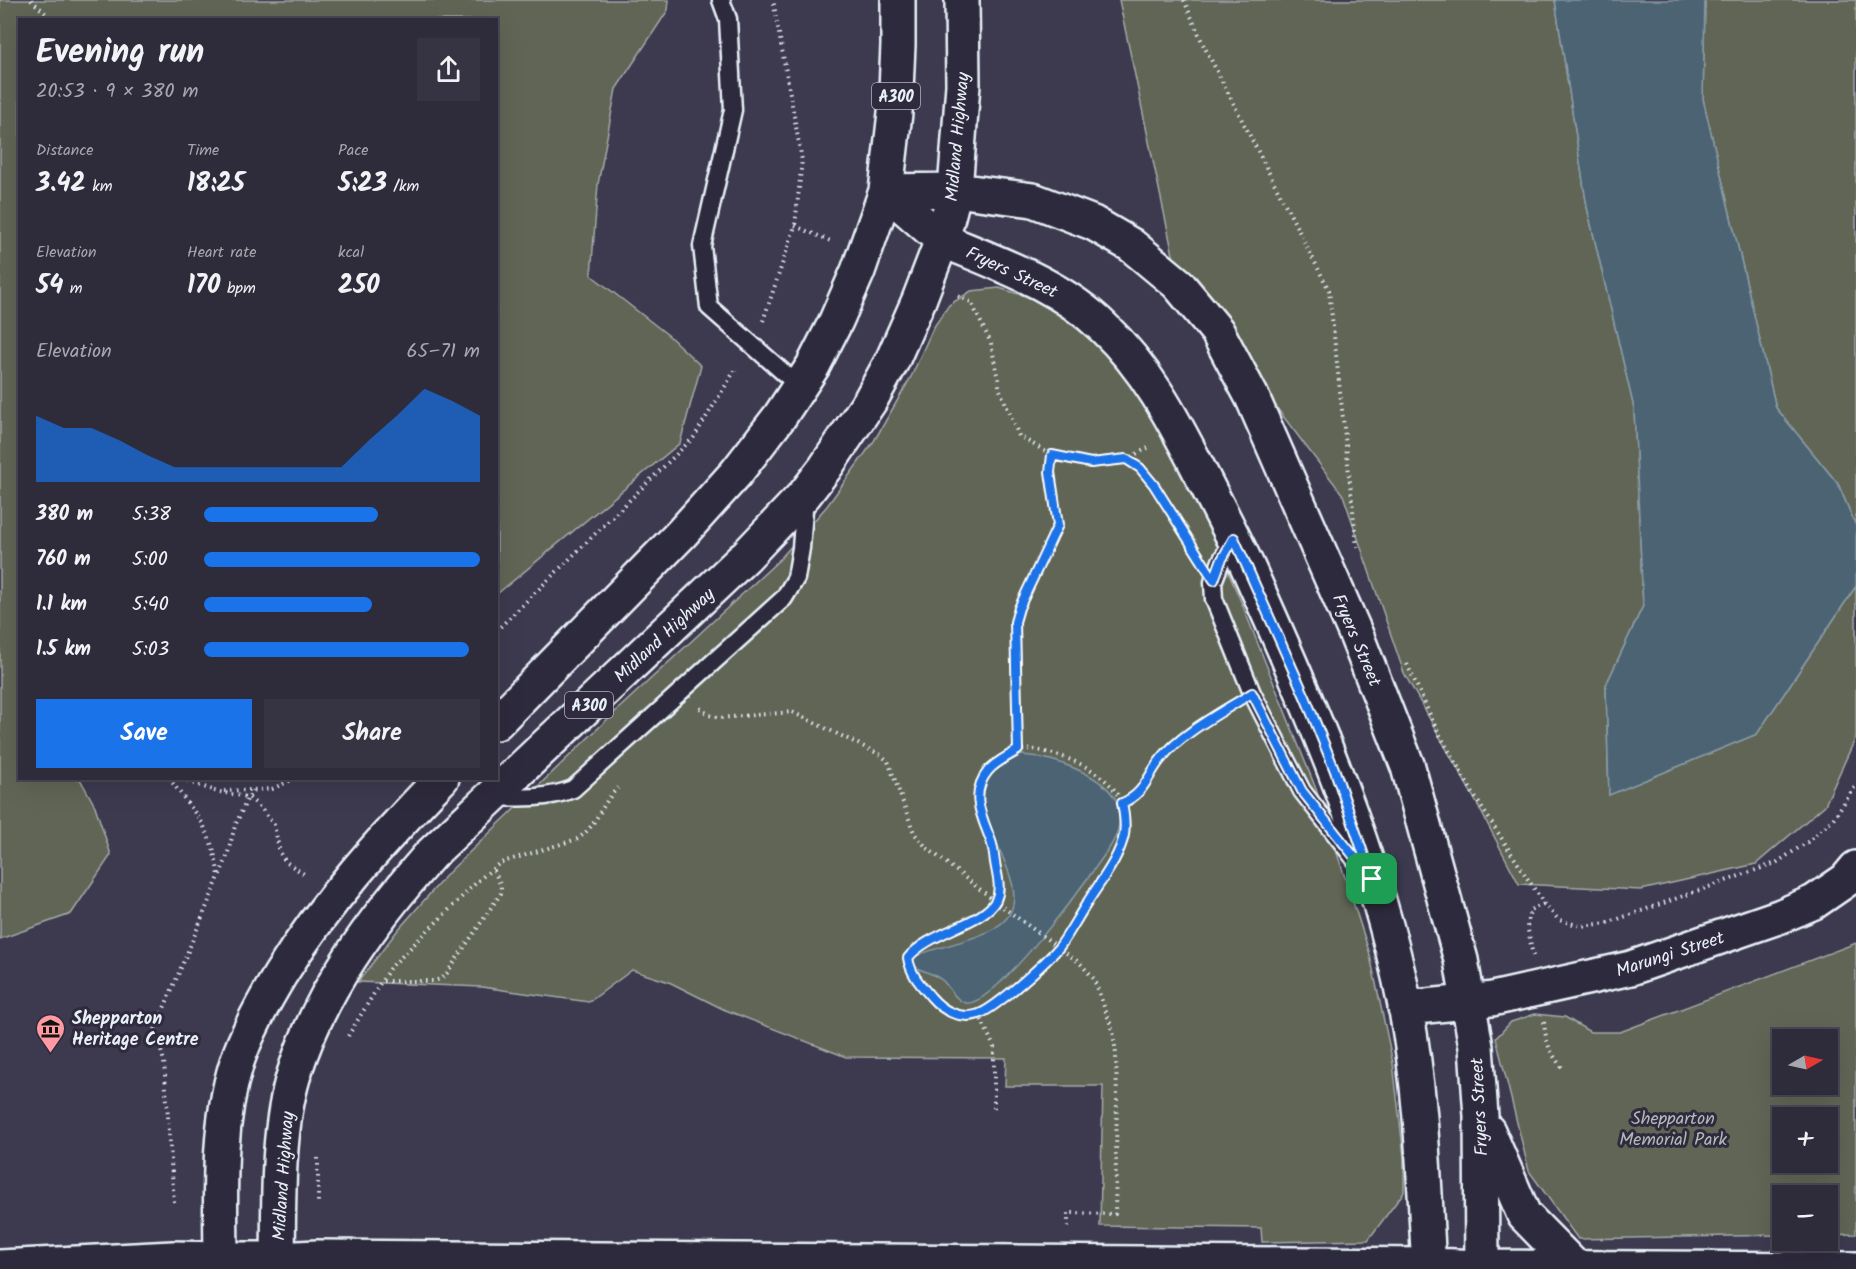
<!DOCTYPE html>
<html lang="en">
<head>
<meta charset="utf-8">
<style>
  body { margin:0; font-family:Kalam,sans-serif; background:#363342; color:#f1f3f6; height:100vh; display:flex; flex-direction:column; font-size:22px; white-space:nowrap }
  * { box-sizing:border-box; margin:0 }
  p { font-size:20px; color:#a7a7af }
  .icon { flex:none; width:33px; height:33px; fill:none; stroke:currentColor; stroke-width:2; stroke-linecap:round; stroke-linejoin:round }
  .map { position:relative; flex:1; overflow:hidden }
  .details { position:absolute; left:18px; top:18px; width:480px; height:762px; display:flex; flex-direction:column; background:#2e2b3b; border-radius:0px; box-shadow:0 6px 24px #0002,0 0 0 2px #494755 }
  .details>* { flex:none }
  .needle { width:39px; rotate:81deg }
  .buttons { position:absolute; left:1772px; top:1029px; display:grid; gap:12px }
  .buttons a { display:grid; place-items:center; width:66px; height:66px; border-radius:0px; background:#2e2b3b; box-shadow:0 6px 24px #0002,0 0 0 2px #494755; font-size:30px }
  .pin { position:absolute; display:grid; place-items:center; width:51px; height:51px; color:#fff; margin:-26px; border-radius:12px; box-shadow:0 3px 9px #0006 }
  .round { display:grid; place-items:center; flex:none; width:63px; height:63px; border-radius:0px; background:#363342 }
  .head { display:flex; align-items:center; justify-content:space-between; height:102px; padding:0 18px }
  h1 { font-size:33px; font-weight:700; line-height:45px }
  .figures { display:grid; grid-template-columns:repeat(3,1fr); gap:9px; height:102px; padding:6px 18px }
  .figures div { display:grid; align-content:center }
  .figures b { font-size:26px; font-weight:700 }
  .figures small { font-size:16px; font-weight:400 }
  .figures p { font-size:16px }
  .chart { height:168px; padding:12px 18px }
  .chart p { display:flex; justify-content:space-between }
  .chart svg { width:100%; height:108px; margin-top:6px; fill:#1a73e8; opacity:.7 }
  .cta { display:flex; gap:12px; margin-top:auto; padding:12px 18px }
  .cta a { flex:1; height:69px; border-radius:0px; background:#1a73e8; color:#fff; font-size:24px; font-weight:700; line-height:69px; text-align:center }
  .cta a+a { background:#363342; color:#f1f3f6 }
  ul { padding:0 18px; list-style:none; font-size:20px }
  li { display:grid; grid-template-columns:96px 72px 1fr; align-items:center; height:45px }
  li i { height:15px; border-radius:8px; background:#1a73e8 }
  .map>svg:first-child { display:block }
  .green { fill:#616557; stroke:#a4aba8; stroke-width:1.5; fill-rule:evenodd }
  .water { fill:#4b6373; stroke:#8a9ca8; stroke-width:1.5 }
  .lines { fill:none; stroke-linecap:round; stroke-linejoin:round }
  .lane-casing { stroke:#e8f1f8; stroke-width:21 }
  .street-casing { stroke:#e8f1f8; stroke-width:38 }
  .secondary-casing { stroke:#e8f1f8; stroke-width:38 }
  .highway-casing { stroke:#e8f1f8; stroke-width:38 }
  .path { stroke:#e8f1f8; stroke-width:4; stroke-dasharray:1.5 4.5; stroke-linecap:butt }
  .lane { stroke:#2f2a3d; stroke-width:16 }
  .street { stroke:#2f2a3d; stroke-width:33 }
  .secondary { stroke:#2f2a3d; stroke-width:33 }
  .highway { stroke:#2f2a3d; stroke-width:33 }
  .route-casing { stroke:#fff; stroke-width:12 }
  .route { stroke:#1a73e8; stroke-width:8 }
  .labels { text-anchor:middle; stroke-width:6; stroke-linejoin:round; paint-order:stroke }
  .shield { fill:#2f2a3d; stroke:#b0b5c0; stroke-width:1.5 }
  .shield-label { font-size:16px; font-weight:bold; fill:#e8f1f8 }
  .street-label { font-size:18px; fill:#e8f1f8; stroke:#2f2a3d }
  .poi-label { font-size:18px; font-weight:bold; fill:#e8f1f8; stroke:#2f2a3d; text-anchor:start }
  .park-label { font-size:18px; fill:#b2b9b8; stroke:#2f2a3d }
</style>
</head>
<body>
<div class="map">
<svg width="1856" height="1269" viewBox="0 0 1856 1269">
  <rect width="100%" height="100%" fill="#3d394f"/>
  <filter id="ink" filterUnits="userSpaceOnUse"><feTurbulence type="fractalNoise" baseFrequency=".0167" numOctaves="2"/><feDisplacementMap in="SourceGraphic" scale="12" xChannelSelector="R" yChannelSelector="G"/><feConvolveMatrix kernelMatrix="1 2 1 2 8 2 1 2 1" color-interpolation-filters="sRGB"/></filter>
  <g filter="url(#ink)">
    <path class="green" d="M0 0H669L668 10 616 89 598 184 591 275 668 335 701 366 680 443 497 594 496 20H20V778L80 779 95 806 111 855 71 914 0 939Z
      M1119 0H1555L1587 207 1634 408 1643 606 1606 685 1609 795 1757 734 1856 586V737L1825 805 1756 864 1641 890 1519 884 1475 800 1404 673 1343 495 1270 399 1176 269Z
      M1705 0H1856V526L1838 484 1776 408 1703 99Z
      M999 288 1032 298 1073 322 1111 360 1137 394 1174 452 1200 507 1242 604 1316 789 1369 951 1393 1063 1404 1157V1192L1368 1240 1262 1242 1261 1228 1100 1226 1103 1086H1005L1006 1058 846 1057 723 1009 669 982 632 970 589 1002 482 987 358 982 397 931 450 871 616 711 779 560 827 506 874 441 911 377 933 328 949 305 971 291Z
      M1856 943V1234L1827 1235V1196H1782V1235L1578 1239 1529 1171 1496 1038 1511 1022 1535 1014 1565 1017 1590 1032H1620ZM1782 1040H1827V1084H1782ZM1782 1118H1827V1162H1782Z"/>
    <path class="water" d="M1555 0H1705L1703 99 1776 408 1838 484 1856 526V586L1757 734 1609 795 1606 685 1643 606 1634 408 1587 207Z
      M1022 755C1051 757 1104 774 1117 802 1124 818 1118 834 1110 847 1092 873 995 1008 966 1003 956 1001 950 988 943 981 935 974 924 971 914 967L912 963 913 957C939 945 987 940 1006 919 1039 882 956 809 991 773 1000 765 1011 760 1022 755Z"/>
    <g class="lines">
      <defs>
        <path id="lane" d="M721 0 728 19 733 110 702 246 709 307 800 387
          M1234 538 1221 561 1213 582 1214 599 1252 693 1302 791 1358 863
          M494 797C521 798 548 799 573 789L784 598 796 578 801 548 805 498"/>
        <path id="street" d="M1468 1002 1492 999 1631 968 1781 916 1814 902 1846 880 1856 868
          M278 1259 317 1257 1429 1265
          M0 1267 173 1258 221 1259"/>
        <path id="secondary" d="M955 190 1033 200 1093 223 1131 245 1178 284 1217 331 1252 397 1357 637 1408 767 1461 960 1476 1047 1481 1116 1482 1269
          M942 240C999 264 1059 284 1104 328 1146 368 1172 417 1198 468 1215 502 1233 535 1249 570 1312 710 1375 854 1405 1005 1422 1092 1424 1181 1429 1269
          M1405 1008 1468 1002
          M1488 1131 1524 1215 1575 1267
          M1429 1265 1482 1267 1856 1269"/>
        <path id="highway" d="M886 191 942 240
          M886 191 955 190
          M496 723 681 534 736 473 780 416 813 366 836 321 858 271 886 191 895 113 898 45V0
          M221 1259H278
          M221 1269C221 1202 216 1130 236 1065 246 1033 263 1003 280 975 325 902 382 840 442 778
          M278 1269C279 1208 276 1132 294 1074 320 990 373 920 430 855L745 557 805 494 825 468 870 401 892 361 919 300 942 240 955 190 963 85 962 0"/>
      </defs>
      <use href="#lane" class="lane-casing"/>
      <use href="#street" class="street-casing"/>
      <use href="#secondary" class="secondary-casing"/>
      <use href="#highway" class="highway-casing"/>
      <path class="path" d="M31 0 53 20
        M1184 0 1203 44 1329 290 1357 547
        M795 226 833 242
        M958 296 971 302 991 343 1000 390 1019 436 1052 455 1091 463 1126 459 1148 448
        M763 321 795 226 802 160 773 0
        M1127 460C1157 478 1178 523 1197 553
        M496 631 694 437 737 367
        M1407 664 1436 728 1475 797 1544 904 1559 920 1581 926 1607 923 1776 863 1809 841 1833 819 1856 785
        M700 708 709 715 719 718 792 712 881 755 888 761 914 833 927 848 1004 908 1080 963 1094 979 1113 1031 1116 1054 1117 1099 1115 1214 1068 1213V1230
        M1028 749C1071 754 1137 781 1124 836 1118 863 1096 888 1081 911 1074 923 1068 936 1059 946 1048 961 995 1009 979 1014 946 1024 913 988 908 958 928 932 984 923 996 900 1000 890 999 882 997 872 995 862 994 851 991 841 988 833 983 827 981 819 975 797 979 776 999 763 1008 756 1016 751 1028 749Z
        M1018 750 1015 622 1019 608 1058 525 1050 472 1052 455
        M169 778 203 824 213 848 219 875
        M176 778 216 791
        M214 791 248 797 261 808 274 825 280 853 286 862 307 876
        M224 791 272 789 296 778
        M1122 803 1138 795 1161 759 1174 744 1231 706
        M1533 956 1527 925 1530 910 1544 904
        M383 981H433L441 979 447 973 501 893V886L493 868
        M979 1014 994 1047V1109
        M1544 1022C1546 1044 1550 1053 1564 1070
        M348 1036 389 969 481 878 500 863 577 839C597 827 601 803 618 788
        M318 1158V1204
        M174 1202 164 1061 155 1030 226 860 235 826 248 797 255 790"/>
      <use href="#lane" class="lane"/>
      <use href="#street" class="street"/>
      <use href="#secondary" class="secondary"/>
      <use href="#highway" class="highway"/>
    </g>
  </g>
  <g class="lines" filter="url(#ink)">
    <defs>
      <path id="route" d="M1052 455 1091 463 1126 459 1140 468 1154 485 1214 580 1221 561 1234 538 1306 699 1335 771 1372 879 1302 791 1252 693C1224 711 1181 733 1161 759 1147 776 1145 794 1122 803 1124 813 1126 824 1124 835 1119 859 1100 882 1087 903 1078 917 1070 932 1060 946 1049 960 996 1008 979 1014 960 1020 943 1011 931 997 920 984 911 975 908 958 928 932 984 924 996 900 1001 889 998 879 996 868 994 859 994 849 991 841 982 817 969 794 988 771 995 762 1009 756 1018 750L1015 622 1019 608 1058 525 1050 472Z"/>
    </defs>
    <use href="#route" class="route-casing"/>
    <use href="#route" class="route"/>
  </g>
  <defs>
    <symbol id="museum-pin" viewBox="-11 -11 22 30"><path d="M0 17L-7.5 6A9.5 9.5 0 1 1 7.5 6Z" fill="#ff9aa2" stroke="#2f2a3d"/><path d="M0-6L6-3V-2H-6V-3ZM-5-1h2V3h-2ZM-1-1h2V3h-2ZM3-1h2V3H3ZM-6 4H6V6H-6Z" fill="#111"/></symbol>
  </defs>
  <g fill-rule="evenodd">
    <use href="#museum-pin" x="34" y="1012" width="33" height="45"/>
  </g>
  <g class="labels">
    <g class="shield">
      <rect x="872" y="83" width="48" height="26" rx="4.5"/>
      <rect x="565" y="692" width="48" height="26" rx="4.5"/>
    </g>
    <g class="shield-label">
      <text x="896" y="102">A300</text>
      <text x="589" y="711">A300</text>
    </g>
    <g class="street-label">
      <text transform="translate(957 137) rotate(-85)" y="6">Midland Highway</text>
      <text transform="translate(1012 272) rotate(25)" y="6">Fryers Street</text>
      <text transform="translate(664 635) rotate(-43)" y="6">Midland Highway</text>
      <text transform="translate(1357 640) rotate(67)" y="6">Fryers Street</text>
      <text transform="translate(1670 954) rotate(-18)" y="6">Marungi Street</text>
      <text transform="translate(1479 1107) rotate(-93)" y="6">Fryers Street</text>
      <text transform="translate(283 1176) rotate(-86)" y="6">Midland Highway</text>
    </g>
    <g class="poi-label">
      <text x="72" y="1024">Shepparton<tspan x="72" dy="21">Heritage Centre</tspan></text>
    </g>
    <g class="park-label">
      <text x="1673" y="1124">Shepparton<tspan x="1673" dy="21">Memorial Park</tspan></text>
    </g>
  </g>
</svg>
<div class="buttons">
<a><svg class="needle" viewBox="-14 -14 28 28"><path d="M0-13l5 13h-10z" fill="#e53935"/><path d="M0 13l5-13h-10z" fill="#a7a7af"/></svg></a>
<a>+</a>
<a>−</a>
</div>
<div class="pin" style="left:1372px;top:879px;background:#1e9e55"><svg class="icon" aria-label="arrive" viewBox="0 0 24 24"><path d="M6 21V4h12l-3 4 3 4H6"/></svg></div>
<section class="details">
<div class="head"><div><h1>Evening run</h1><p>20:53 · 9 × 380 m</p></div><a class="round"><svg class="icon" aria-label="share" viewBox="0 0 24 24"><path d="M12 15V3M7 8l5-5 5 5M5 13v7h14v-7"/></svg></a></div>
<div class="figures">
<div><p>Distance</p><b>3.42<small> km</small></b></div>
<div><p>Time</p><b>18:25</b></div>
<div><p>Pace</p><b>5:23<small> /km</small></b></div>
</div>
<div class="figures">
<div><p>Elevation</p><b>54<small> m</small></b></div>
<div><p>Heart rate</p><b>170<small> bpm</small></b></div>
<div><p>kcal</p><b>250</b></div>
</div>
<div class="chart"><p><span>Elevation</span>65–71 m</p>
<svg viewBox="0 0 160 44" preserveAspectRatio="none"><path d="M0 44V17L10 22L20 22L30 27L40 33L50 38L60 38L70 38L80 38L90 38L100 38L110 38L120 27L130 17L140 6L150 11L160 17V44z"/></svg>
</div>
<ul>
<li><b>380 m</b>5:38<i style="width:63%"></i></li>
<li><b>760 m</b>5:00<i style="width:100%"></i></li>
<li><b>1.1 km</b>5:40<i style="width:61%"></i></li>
<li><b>1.5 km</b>5:03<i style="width:96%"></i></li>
</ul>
<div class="cta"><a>Save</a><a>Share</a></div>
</section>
</div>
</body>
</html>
